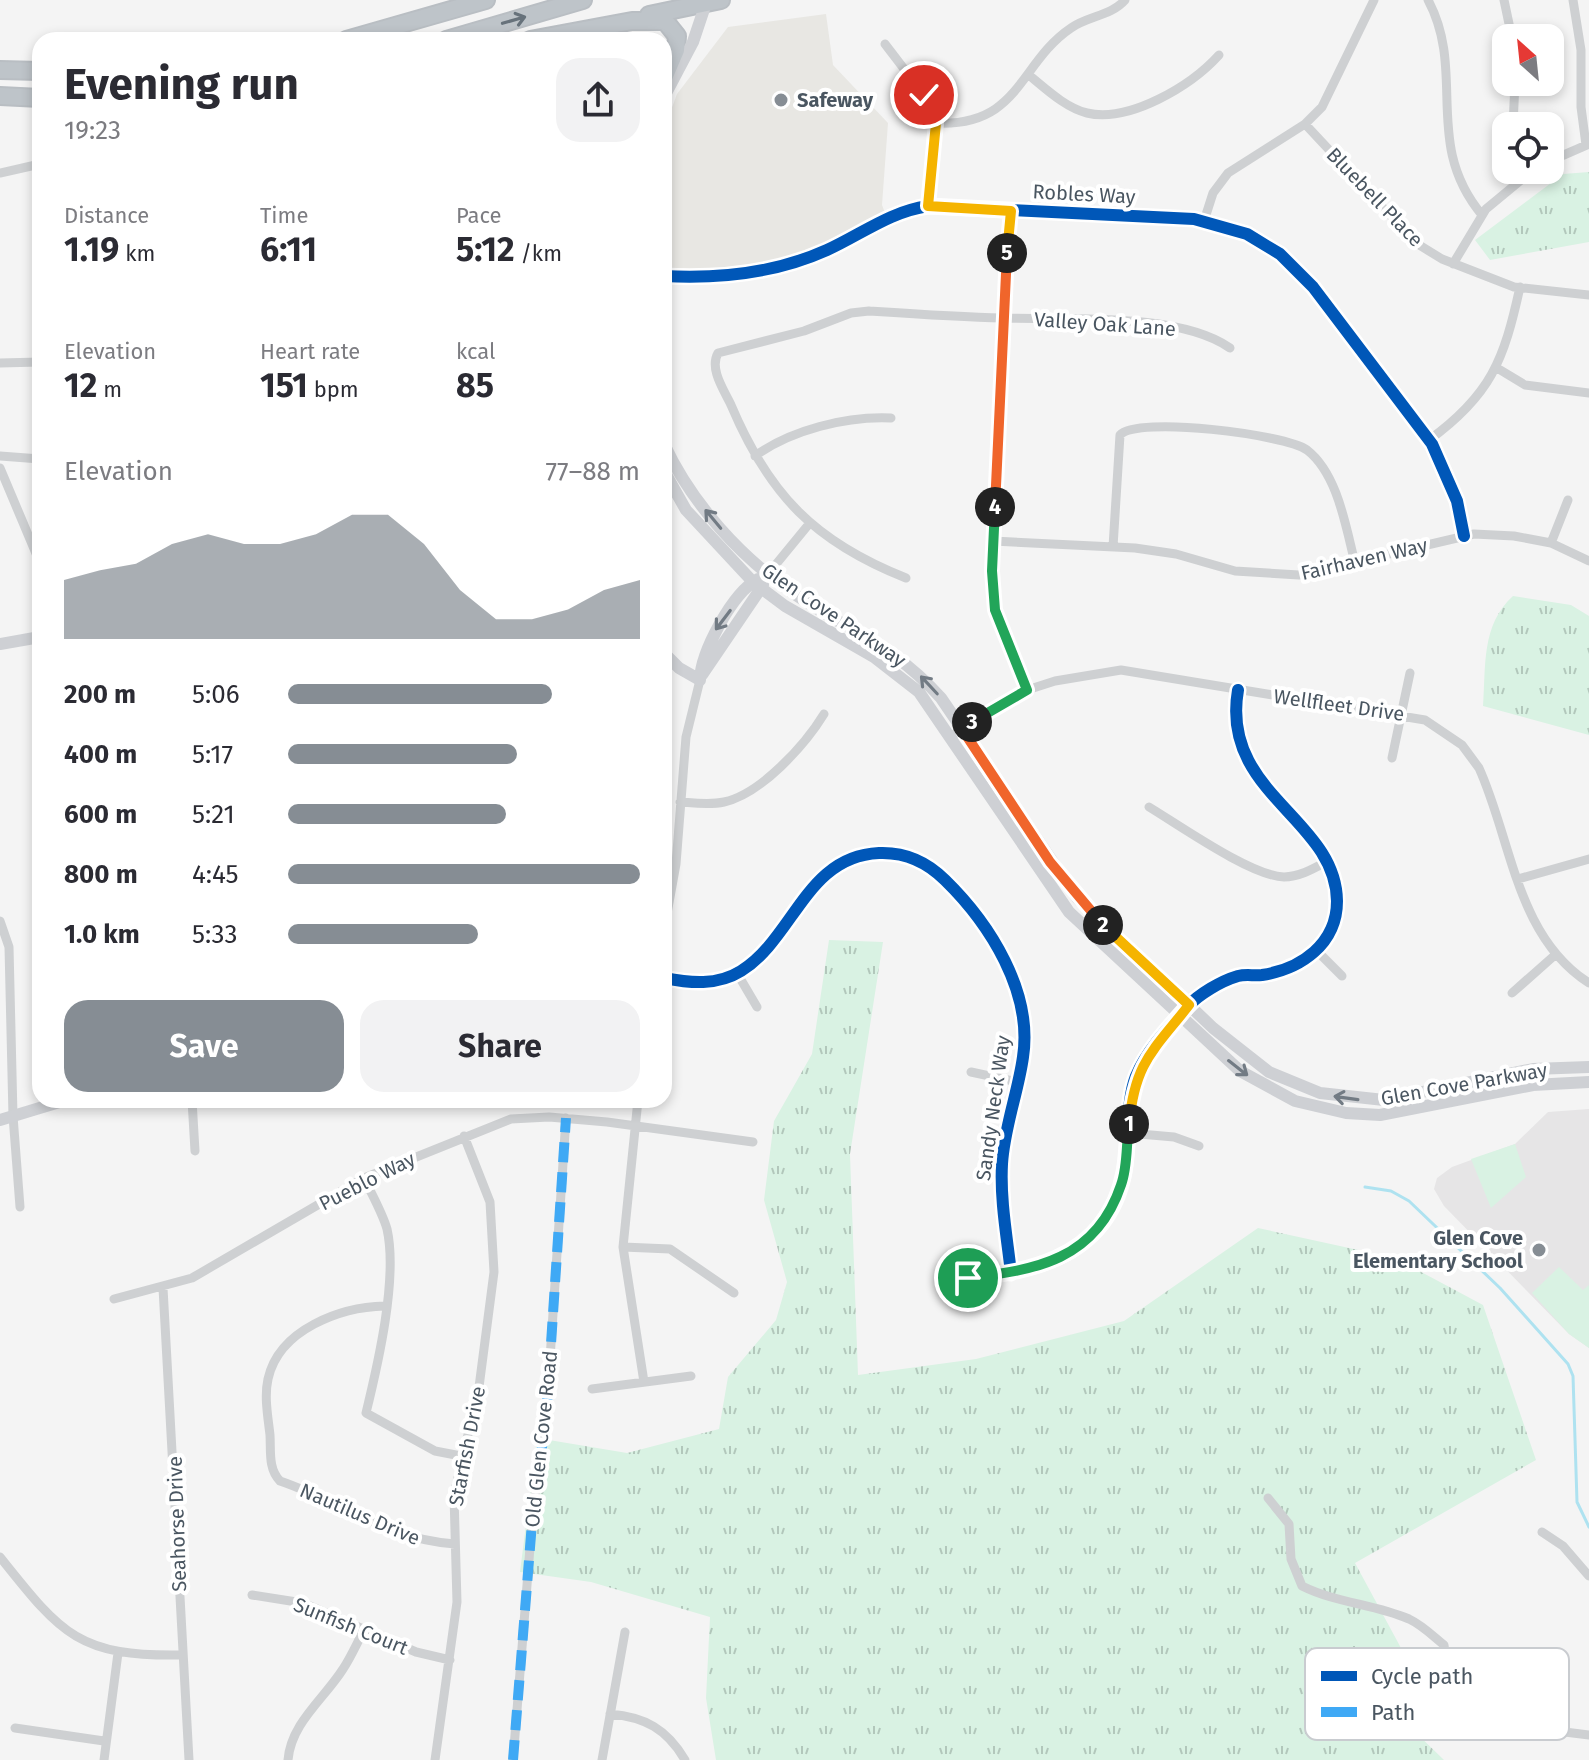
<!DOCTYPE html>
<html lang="en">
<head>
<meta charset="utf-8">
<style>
  body { margin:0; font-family:"Fira Sans",sans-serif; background:#f2f2f3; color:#2b2b33; height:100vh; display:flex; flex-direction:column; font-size:30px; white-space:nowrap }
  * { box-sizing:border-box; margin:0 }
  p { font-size:26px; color:#7c7c81 }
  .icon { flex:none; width:44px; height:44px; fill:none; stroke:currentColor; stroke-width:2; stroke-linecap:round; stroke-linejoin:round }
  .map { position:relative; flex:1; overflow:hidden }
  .sheet { position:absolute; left:32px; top:32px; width:640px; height:1076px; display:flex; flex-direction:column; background:#fff; border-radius:24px; box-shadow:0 4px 12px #0003 }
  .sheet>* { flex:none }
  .needle { width:52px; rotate:333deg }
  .fabs { position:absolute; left:1492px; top:24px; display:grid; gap:16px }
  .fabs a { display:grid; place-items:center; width:72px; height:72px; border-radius:16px; background:#fff; box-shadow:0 4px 12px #0003; font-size:40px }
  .pin { position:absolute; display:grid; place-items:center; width:68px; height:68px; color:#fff; margin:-34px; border:4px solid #fff; border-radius:50%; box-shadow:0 2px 8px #0007 }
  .km { position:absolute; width:40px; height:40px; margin:-20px; border-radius:50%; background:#222; color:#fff; font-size:22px; line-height:40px; text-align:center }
  .round { display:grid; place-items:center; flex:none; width:84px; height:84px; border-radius:24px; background:#f2f2f3 }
  .headline { display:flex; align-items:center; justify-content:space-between; height:136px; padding:0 32px }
  h1 { font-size:44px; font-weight:700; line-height:60px }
  .figures { display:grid; grid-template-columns:repeat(3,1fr); gap:12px; height:136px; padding:8px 32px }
  .figures div { display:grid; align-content:center }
  .figures b { font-size:34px; font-weight:700 }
  .figures small { font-size:22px; font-weight:400 }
  .figures p { font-size:22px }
  .chart { height:224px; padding:16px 32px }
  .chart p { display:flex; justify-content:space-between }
  .chart svg { width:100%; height:144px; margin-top:8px; fill:#868d94; opacity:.7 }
  .primary-button { display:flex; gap:16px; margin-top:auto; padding:16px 32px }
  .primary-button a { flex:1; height:92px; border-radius:24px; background:#868d94; color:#fff; font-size:32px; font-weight:700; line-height:92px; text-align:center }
  .primary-button a+a { background:#f2f2f3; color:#2b2b33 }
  ul { padding:0 32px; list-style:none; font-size:26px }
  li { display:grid; grid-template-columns:128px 96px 1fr; align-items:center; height:60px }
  li i { height:20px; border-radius:10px; background:#868d94 }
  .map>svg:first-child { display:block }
  .commercial { fill:#e8e7e3 }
  .education { fill:#e6e5e6 }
  .grass { fill:url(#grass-tufts) }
  .green { fill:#d9f2e3 }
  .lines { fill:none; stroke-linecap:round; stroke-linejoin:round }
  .stream { stroke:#aee2f0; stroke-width:3 }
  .highway-casing { stroke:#b9bec3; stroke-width:20 }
  .street { stroke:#ced0d2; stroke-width:9 }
  .secondary { stroke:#ced0d4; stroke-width:12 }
  .highway { stroke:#bec4c9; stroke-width:16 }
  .quiet { stroke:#3fa9f5; stroke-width:10; stroke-dasharray:20 10; stroke-linecap:butt }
  .cycleway-casing { stroke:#fff; stroke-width:17 }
  .cycleway { stroke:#0057b8; stroke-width:12 }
  .oneway { stroke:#67727b }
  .oneway2 { stroke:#727b84 }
  .split-1-casing { stroke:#fff; stroke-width:16 }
  .split-2-casing { stroke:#fff; stroke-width:16 }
  .split-3-casing { stroke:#fff; stroke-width:16 }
  .split-4-casing { stroke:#fff; stroke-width:16 }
  .split-5-casing { stroke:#fff; stroke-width:16 }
  .split-6-casing { stroke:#fff; stroke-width:16 }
  .split-1 { stroke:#22a559; stroke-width:10 }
  .split-2 { stroke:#f5b400; stroke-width:10 }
  .split-3 { stroke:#f0652b; stroke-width:10 }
  .split-4 { stroke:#22a559; stroke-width:10 }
  .split-5 { stroke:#f0652b; stroke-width:10 }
  .split-6 { stroke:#f5b400; stroke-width:10 }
  .poi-dot { fill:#868d94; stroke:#fff; stroke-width:3 }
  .labels { text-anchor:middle; stroke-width:8; stroke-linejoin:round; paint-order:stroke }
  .poi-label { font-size:20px; font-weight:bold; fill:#4a5661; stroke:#fff; text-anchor:start }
  .street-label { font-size:20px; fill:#4a5661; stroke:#fff }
  .key { fill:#fff; stroke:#c9ccd0; stroke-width:2 }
  .key-label { font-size:22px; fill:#4a5661 }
</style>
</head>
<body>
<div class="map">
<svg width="1589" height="1760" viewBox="0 0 1589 1760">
  <defs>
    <pattern id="grass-tufts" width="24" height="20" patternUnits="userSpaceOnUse" patternTransform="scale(2)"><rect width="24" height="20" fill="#d9f2e3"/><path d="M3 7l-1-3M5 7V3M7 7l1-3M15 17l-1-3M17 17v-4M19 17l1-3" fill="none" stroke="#b2c7bb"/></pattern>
  </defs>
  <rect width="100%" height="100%" fill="#f4f4f4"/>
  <path class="commercial" d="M826 14 833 65 888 123 882 205 885 213 830 242 765 268 711 274 664 270V129L677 94 728 27Z"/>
  <path class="education" d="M1589 1109V1348L1569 1334 1444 1206 1434 1189 1437 1178 1452 1167 1515 1144 1548 1112Z"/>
  <path class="grass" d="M1589 172V242L1490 260 1475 240 1563 174Z
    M1513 596 1571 605 1589 616V735L1483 706C1486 666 1481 625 1513 596Z
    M829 940 883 942 850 1154 858 1375 976 1359 1124 1321 1258 1228 1395 1258 1483 1305 1536 1460 1355 1563 1401 1648 1371 1689 1444 1760H716L706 1698 710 1617 591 1582 520 1572 537 1438 627 1453 719 1429 728 1377 776 1320 787 1282 764 1200 774 1121 812 1054Z"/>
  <path class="green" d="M1515 1144 1526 1177 1491 1208 1471 1159Z
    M1559 1267 1583 1290 1589 1285V1348L1569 1334 1532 1293Z"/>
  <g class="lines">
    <path class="stream" d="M1365 1187 1391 1191 1409 1201 1500 1288 1568 1364 1573 1376 1577 1502 1589 1527"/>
    <defs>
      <path id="highway" d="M649 15 721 0
        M346 40 486 0
        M446 40 583 0
        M530 40 632 21H665L677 36 676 50 664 78
        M0 70 40 71
        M0 96 40 98"/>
    </defs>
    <use href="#highway" class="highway-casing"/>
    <path class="street" d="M1428 0C1467 73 1422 143 1482 215
      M1504 0 1512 38
      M1573 0 1581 50V107L1586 145
      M885 44 924 95 936 123 928 206 1194 219 1247 234 1280 254 1313 287 1432 444 1457 501 1464 536
      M1030 76C1046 89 1066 108 1087 113 1129 123 1191 86 1219 55
      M936 123C1020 127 1019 63 1071 28 1088 16 1111 16 1125 0
      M1305 124 1416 243 1442 259 1514 287 1589 295
      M1513 126 1515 82
      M1550 161 1589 144
      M0 173 40 164
      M1011 211 1002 318 992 571 998 621 1027 690
      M1204 221 1213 193 1228 173 1305 124 1322 107 1374 0
      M1453 264 1486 209 1533 170
      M0 363 40 362
      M1497 368 1525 385 1589 393
      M1429 440C1491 395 1504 360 1520 287
      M0 456 40 459
      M755 456C791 430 846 416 891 418
      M0 468 40 563
      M993 541 1135 548 1176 554 1235 571 1299 575 1474 534 1514 536 1551 543 1589 561
      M1551 543 1568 500
      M1113 547 1120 435C1137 416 1285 434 1307 450 1338 474 1346 528 1355 563
      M768 574 809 524
      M906 578C815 542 769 495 731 405 724 390 709 369 718 353L804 331 851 313 869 311C914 314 958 317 1003 318 1066 320 1179 312 1230 348
      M950 737 1027 690 1055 681 1121 670 1425 720 1462 745 1479 768C1512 841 1516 936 1589 983
      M1392 758 1410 673
      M680 802C695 803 710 805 724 802 761 794 805 745 824 714
      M1149 807C1179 825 1251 876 1284 877 1299 877 1313 869 1326 862
      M1518 879 1589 859
      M0 921 9 947 13 1116 20 1207
      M664 930 676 864 686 737 700 680
      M1317 951 1342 976
      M737 973 757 1007
      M664 978C690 983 717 986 741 971 794 938 806 856 879 853 904 852 927 862 945 880 990 924 1033 992 1023 1057 1018 1093 1004 1128 1002 1164 1000 1200 1007 1237 1011 1273
      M1512 993 1555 955
      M971 1072 1018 1082
      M192 1100 195 1151
      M638 1100 623 1247 644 1382
      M1128 1133 1174 1137 1199 1146
      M364 1178C372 1195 382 1212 387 1229 398 1278 378 1364 366 1413L435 1451 461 1456
      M623 1247 670 1249 734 1293
      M943 1280C1020 1275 1107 1263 1124 1172 1130 1141 1125 1105 1136 1076 1147 1050 1169 1027 1187 1007 1199 994 1221 981 1238 976 1246 974 1254 976 1262 975 1301 969 1337 944 1337 901 1336 818 1220 794 1238 690
      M163 1288 189 1760
      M114 1299 192 1278 364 1178 511 1119 549 1117 607 1122 753 1142
      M385 1306C341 1307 279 1329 268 1379 264 1397 268 1417 270 1435 271 1451 268 1469 280 1481 342 1502 387 1540 455 1544
      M592 1389 691 1376
      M1268 1498 1289 1524 1291 1559 1302 1586C1336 1603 1374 1604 1409 1619 1422 1625 1433 1636 1444 1645 1446 1673 1464 1703 1485 1722L1589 1735
      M1542 1532 1563 1546 1589 1576
      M0 1557C62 1635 79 1657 183 1655
      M252 1595 303 1603 416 1652 450 1660
      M610 1714C645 1717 667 1729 685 1760
      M15 1728 104 1741
      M104 1760 118 1653
      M288 1760C291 1723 324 1699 343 1669 351 1657 357 1643 364 1630
      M435 1760 457 1602 454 1495 479 1387 494 1272 490 1202 464 1136
      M513 1760 533 1510 546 1419 566 1118
      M602 1760 625 1632"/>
    <path class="secondary" d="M664 97 693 42 707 0
      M664 276C720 279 776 273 827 250 862 234 889 212 928 206
      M664 444C692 504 741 558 796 595 852 633 894 645 941 698L1078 899 1213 1028 1269 1072 1320 1093 1384 1100 1533 1069 1589 1067
      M664 471 686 510 753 582 785 606 874 657 919 692 1069 912 1240 1071 1295 1101 1346 1113 1380 1115 1533 1085 1589 1082
      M0 644 40 637
      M664 653 679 668 700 680
      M702 675 763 585
      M700 680C701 652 732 593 758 579
      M0 1120 66 1100"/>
    <use href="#highway" class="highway"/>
    <path class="quiet" d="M513 1760 533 1510 546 1419 566 1118"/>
    <defs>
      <path id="cycleway" d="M664 276C720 279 776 273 827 250 862 234 889 212 928 206L1194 219 1247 234 1280 254 1313 287 1432 444 1457 501 1464 536
        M664 978C690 983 717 986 741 971 794 938 806 856 879 853 904 852 927 862 945 880 990 924 1033 992 1023 1057 1018 1093 1004 1128 1002 1164 1000 1200 1007 1237 1011 1273
        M943 1280C1020 1275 1107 1263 1124 1172 1130 1141 1125 1105 1136 1076 1147 1050 1169 1027 1187 1007 1199 994 1221 981 1238 976 1246 974 1254 976 1262 975 1301 969 1337 944 1337 901 1336 818 1220 794 1238 690"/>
    </defs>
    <use href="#cycleway" class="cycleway-casing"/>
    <use href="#cycleway" class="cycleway"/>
  </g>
  <defs><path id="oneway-shaft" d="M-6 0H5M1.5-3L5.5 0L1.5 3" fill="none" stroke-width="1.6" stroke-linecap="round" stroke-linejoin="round" transform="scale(2)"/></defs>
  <use class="oneway" href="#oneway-shaft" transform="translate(514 20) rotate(-16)"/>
  <g class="oneway2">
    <use href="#oneway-shaft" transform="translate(713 519) rotate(-130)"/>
    <use href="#oneway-shaft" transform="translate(723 620) rotate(127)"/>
    <use href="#oneway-shaft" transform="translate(929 685) rotate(-133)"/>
    <use href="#oneway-shaft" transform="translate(1238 1068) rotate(38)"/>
    <use href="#oneway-shaft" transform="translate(1346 1098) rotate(-172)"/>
  </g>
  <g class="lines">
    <defs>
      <path id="split-1" d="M968 1278C1036 1270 1096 1260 1121 1185 1128 1166 1126 1144 1129 1124"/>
      <path id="split-2" d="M1103 925 1189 1005C1153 1051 1135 1062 1129 1124"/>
      <path id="split-3" d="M972 722 962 729 1050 862 1103 925"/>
      <path id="split-4" d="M972 722 1027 690 995 610 992 571 995 507"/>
      <path id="split-5" d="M995 507 1007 253"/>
      <path id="split-6" d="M924 95 936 123 928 206 1011 211 1007 253"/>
    </defs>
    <use href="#split-1" class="split-1-casing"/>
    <use href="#split-2" class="split-2-casing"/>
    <use href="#split-3" class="split-3-casing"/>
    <use href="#split-4" class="split-4-casing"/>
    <use href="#split-5" class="split-5-casing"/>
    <use href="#split-6" class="split-6-casing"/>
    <use href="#split-1" class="split-1"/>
    <use href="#split-2" class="split-2"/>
    <use href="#split-3" class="split-3"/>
    <use href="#split-4" class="split-4"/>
    <use href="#split-5" class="split-5"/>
    <use href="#split-6" class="split-6"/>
  </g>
  <g class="poi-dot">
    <circle cx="781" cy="100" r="8"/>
    <circle cx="1539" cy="1250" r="8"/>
  </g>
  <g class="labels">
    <g class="poi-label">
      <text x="797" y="107">Safeway</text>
      <text x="1523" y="1245" text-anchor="end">Glen Cove<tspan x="1523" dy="23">Elementary School</tspan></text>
    </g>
    <g class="street-label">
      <text transform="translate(1084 194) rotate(3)" y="7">Robles Way</text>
      <text transform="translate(1375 197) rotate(46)" y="7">Bluebell Place</text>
      <text transform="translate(1105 324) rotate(4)" y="7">Valley Oak Lane</text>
      <text transform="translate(1364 559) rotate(-13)" y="7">Fairhaven Way</text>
      <text transform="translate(834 615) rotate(34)" y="7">Glen Cove Parkway</text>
      <text transform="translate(1339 705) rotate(8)" y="7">Wellfleet Drive</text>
      <text transform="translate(1464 1084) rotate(-10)" y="7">Glen Cove Parkway</text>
      <text transform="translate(993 1108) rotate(-82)" y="7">Sandy Neck Way</text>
      <text transform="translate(367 1181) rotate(-27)" y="7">Pueblo Way</text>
      <text transform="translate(541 1439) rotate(-84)" y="7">Old Glen Cove Road</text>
      <text transform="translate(467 1446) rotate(-79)" y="7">Starfish Drive</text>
      <text transform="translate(360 1514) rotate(23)" y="7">Nautilus Drive</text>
      <text transform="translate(177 1524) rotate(-92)" y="7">Seahorse Drive</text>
      <text transform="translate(351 1626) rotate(22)" y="7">Sunfish Court</text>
    </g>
  </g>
  <rect x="1305" y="1648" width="264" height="92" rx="12" class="key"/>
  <rect x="1321" y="1671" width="36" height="10" fill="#0057b8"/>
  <rect x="1321" y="1707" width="36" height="10" fill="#3fa9f5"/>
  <g class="key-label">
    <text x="1371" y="1684">Cycle path</text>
    <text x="1371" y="1720">Path</text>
  </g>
</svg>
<div class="fabs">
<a><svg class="needle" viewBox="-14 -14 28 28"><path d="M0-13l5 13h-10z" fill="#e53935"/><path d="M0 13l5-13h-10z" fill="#7c7c81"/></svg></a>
<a><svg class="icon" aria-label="locate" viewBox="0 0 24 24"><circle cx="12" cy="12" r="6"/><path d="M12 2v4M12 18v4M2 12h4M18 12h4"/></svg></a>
</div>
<div class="pin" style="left:968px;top:1278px;background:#1e9e55"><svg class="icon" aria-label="arrive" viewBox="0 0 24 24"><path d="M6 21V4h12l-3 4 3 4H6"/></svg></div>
<div class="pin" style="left:924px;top:95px;background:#d93025"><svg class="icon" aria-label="check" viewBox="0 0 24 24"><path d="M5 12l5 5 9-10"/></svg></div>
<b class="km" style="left:1129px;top:1124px">1</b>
<b class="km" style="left:1103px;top:925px">2</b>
<b class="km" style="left:972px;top:722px">3</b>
<b class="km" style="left:995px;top:507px">4</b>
<b class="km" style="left:1007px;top:253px">5</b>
<section class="sheet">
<div class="headline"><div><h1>Evening run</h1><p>19:23</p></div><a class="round"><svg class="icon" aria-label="share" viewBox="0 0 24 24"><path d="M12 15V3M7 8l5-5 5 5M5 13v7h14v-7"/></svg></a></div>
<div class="figures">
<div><p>Distance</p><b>1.19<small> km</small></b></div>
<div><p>Time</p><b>6:11</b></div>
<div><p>Pace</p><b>5:12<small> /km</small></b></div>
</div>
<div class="figures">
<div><p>Elevation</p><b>12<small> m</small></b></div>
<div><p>Heart rate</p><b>151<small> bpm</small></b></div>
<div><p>kcal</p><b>85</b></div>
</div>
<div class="chart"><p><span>Elevation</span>77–88 m</p>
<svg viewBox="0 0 160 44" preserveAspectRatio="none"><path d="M0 44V26L10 23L20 21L30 15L40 12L50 15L60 15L70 12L80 6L90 6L100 15L110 29L120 38L130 38L140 35L150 29L160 26V44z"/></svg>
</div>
<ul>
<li><b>200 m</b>5:06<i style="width:75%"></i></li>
<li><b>400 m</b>5:17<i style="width:65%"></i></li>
<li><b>600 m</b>5:21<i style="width:62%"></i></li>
<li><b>800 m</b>4:45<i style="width:100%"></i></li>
<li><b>1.0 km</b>5:33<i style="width:54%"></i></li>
</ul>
<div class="primary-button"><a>Save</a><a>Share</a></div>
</section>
</div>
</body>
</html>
